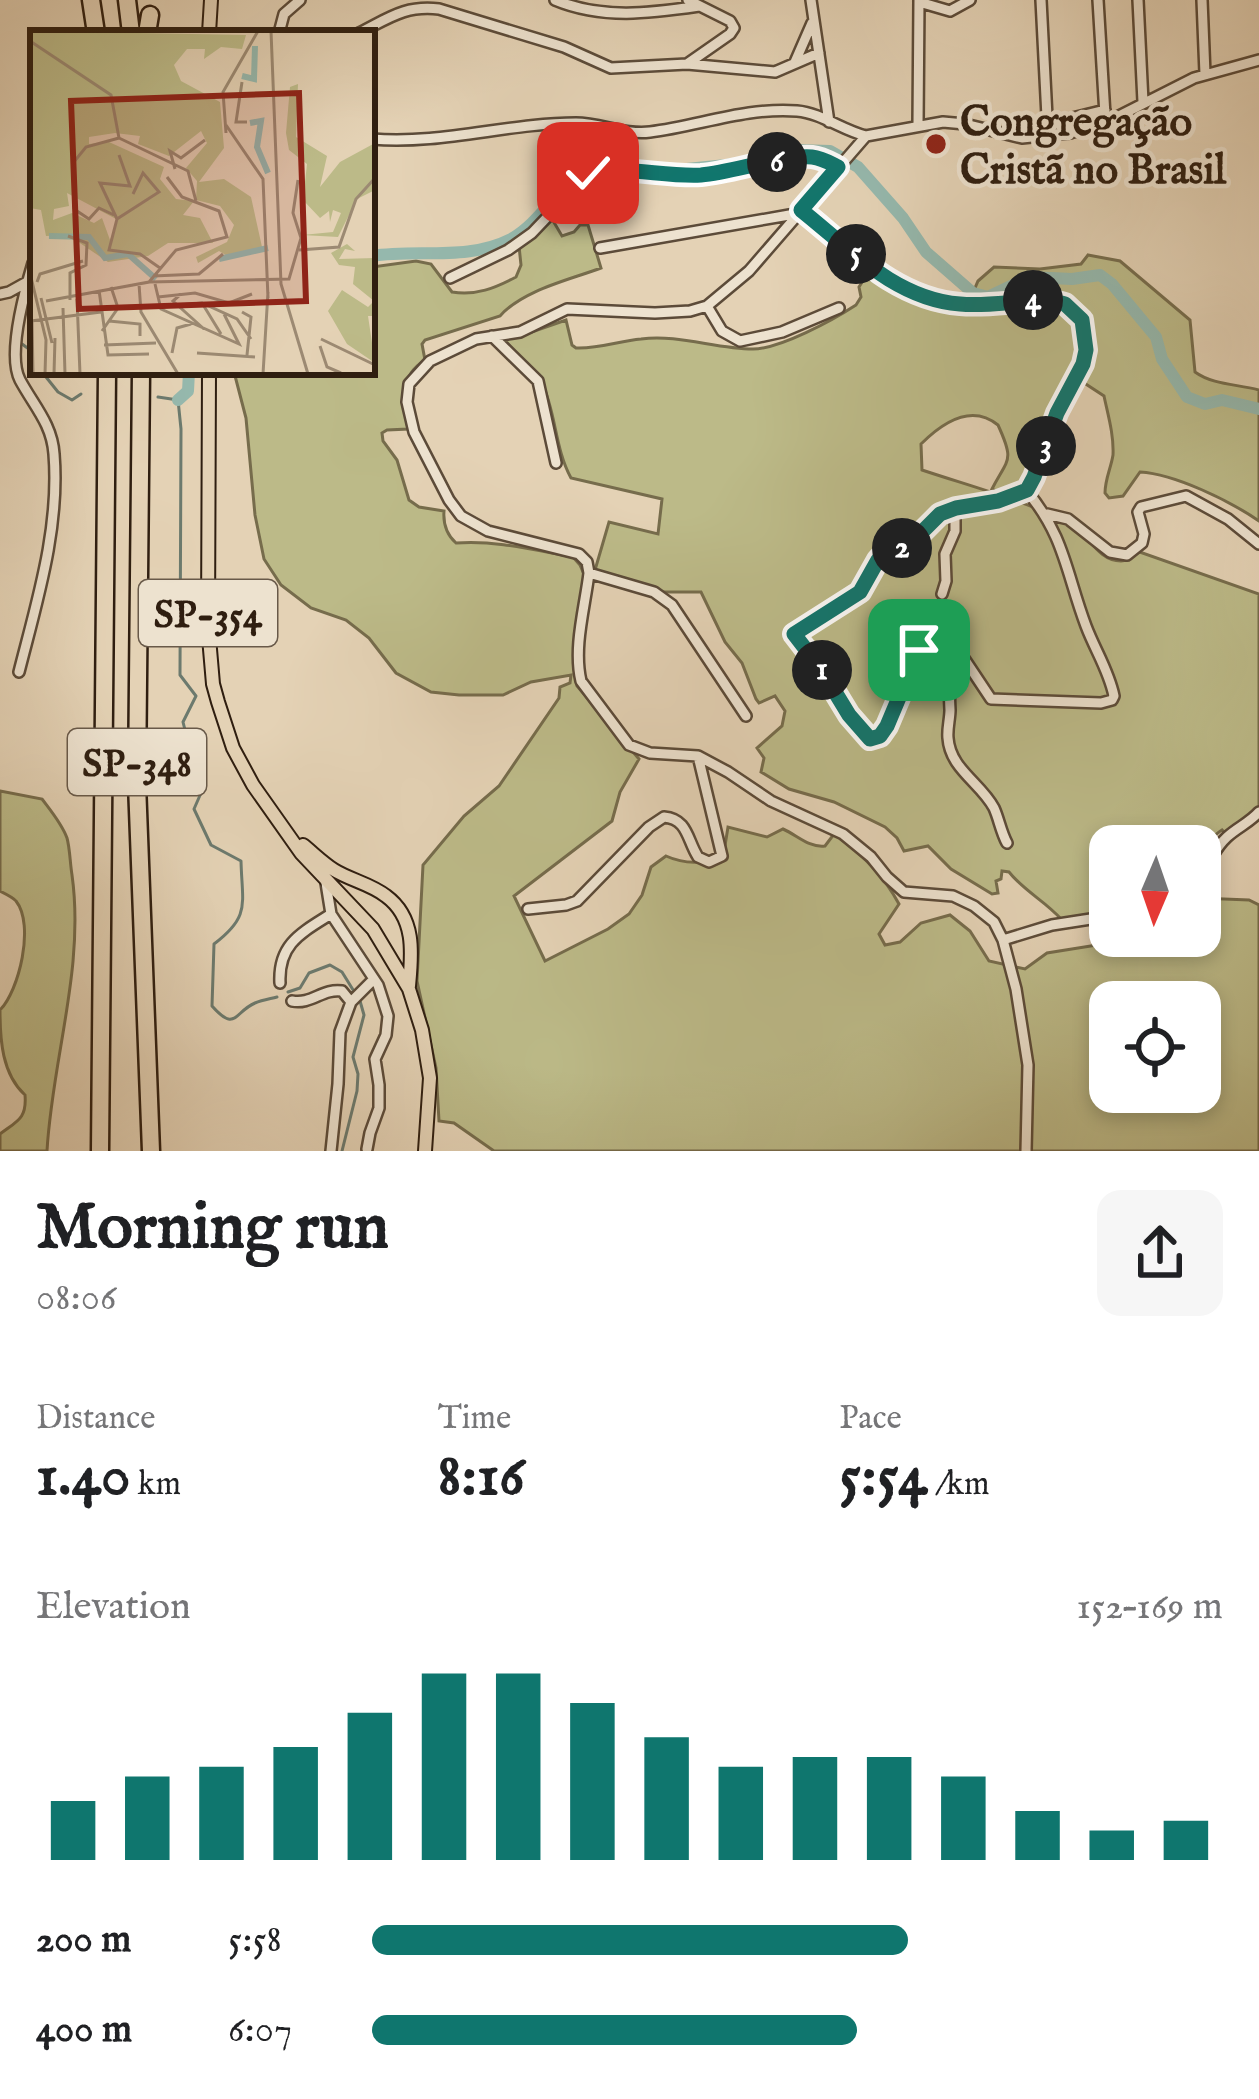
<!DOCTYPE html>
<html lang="en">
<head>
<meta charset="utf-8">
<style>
  body { margin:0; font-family:"IM FELL English",serif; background:#f6f6f6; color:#202124; height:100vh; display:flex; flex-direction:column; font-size:45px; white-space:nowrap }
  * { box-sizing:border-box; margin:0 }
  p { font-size:39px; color:#757577 }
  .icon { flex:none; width:66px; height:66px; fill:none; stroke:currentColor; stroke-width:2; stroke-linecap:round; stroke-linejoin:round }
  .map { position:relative; height:1151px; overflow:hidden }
  .panel { display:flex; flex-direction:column; background:#fff; flex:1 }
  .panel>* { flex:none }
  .needle { width:78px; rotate:182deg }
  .buttons { position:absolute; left:1089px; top:825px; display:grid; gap:24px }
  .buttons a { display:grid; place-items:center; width:132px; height:132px; border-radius:24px; background:#fff; box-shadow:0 6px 18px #0003; font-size:60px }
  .pin { position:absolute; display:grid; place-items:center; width:102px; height:102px; color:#fff; margin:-51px; border-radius:24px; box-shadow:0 6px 18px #0006 }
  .km { position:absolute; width:60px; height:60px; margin:-30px; border-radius:50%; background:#222; color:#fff; font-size:33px; line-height:60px; text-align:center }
  .round { display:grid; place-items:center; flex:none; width:126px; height:126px; border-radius:24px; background:#f6f6f6 }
  .head { display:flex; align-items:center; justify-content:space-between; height:204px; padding:0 36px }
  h1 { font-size:66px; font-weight:700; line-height:90px }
  .metrics { display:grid; grid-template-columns:repeat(3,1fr); gap:18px; height:204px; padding:12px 36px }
  .metrics div { display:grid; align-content:center }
  .metrics b { font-size:60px; font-weight:700 }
  .metrics small { font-size:33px; font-weight:400 }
  .metrics p { font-size:33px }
  .chart { height:336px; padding:24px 36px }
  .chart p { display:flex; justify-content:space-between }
  .chart svg { width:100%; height:216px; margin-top:12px; stroke:#0f766e; stroke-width:6 }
  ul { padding:0 36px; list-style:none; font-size:39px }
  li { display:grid; grid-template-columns:192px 144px 1fr; align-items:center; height:90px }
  li i { height:30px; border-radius:15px; background:#0f766e }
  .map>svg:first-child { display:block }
  .green { fill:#bcba88; stroke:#766c4c; stroke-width:3; fill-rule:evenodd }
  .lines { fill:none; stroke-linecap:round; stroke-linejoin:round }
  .stream { stroke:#6c7a6e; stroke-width:3 }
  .river { stroke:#95b8ad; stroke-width:12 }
  .minor-casing { stroke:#5c4b39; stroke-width:14 }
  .major-casing { stroke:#2f1e10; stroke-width:16 }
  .highway-casing { stroke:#2f1e10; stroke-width:21 }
  .minor { stroke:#ede2cf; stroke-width:9 }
  .major { stroke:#e4d2b5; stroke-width:12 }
  .highway { stroke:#e4d2b5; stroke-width:16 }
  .route-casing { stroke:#fff; stroke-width:24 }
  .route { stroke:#0f766e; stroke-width:15 }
  .poi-dot { fill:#8f2418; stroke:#ede2cf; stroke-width:4.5 }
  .labels { text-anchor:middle; stroke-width:9; stroke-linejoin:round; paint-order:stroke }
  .shield { fill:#ede2cf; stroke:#685949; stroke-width:3 }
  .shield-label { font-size:39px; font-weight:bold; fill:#2f1e10 }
  .poi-label { font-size:42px; font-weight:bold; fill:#2f1e10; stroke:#ede2cf; text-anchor:start }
  .inset-river { fill:none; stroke:#95b8ad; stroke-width:6 }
  .inset-road { fill:none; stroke:#9c8a73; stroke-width:3 }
  .view { fill:#8f2418; fill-opacity:0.15; stroke:#8f2418; stroke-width:6 }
  .inset-edge { fill:none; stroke:#2f1e10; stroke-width:6 }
</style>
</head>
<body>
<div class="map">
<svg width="1259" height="1151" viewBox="0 0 1259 1151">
  <rect width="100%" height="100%" fill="#e4d2b5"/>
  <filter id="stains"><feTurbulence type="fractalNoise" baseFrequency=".00167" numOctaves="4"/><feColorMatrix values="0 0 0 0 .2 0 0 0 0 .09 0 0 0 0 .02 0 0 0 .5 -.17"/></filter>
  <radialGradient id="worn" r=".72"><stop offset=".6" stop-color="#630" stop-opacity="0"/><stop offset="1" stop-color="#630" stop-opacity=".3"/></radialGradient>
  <path class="green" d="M552 219 562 236 574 232 580 225H588L601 268C569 280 523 290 500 316L425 340 422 344 425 360C398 377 403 402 408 429L387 430 382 433 383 441 397 460 409 500 419 507 444 511C443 524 446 534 456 543 496 540 534 550 573 557L580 565 586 579 576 665 577 686 639 759 620 792 612 821 514 896 545 961 608 929 629 914 642 895 651 867 666 856C686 865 702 863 723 858L728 827 767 837 783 829C797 835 809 848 825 846L834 834C860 852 884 876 899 904L879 934 885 945 900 942 921 923 950 915 970 931 989 961 1025 969 1047 953 1128 940 1151 953 1170 950V936H1200V898L1249 900 1259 905V1151H494L454 1123 439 1121 436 1068 417 981 423 865 464 816 499 786 559 698 560 687 570 683 571 675 531 682 503 695H459L431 692 396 673 369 638 346 620 311 608 281 585 264 559 255 515 246 418 234 372H372V267L416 261 431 264 452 292C476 296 495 288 516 277L521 265 519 246ZM1110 1002H1200V1092H1110Z
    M1088 255 1120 261 1190 320 1195 372C1213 385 1237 384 1259 390V521C1230 501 1175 474 1140 472L1123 496 1109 498 1105 493C1105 479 1111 468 1113 455 1114 435 1108 415 1104 396L1072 375 1061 389 1023 486 1001 493 992 489C1008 458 1015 462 998 425 971 403 941 424 921 444L922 470C970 486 1022 500 1068 522 1088 531 1096 561 1121 561 1130 561 1132 557 1137 551L1259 594V811L1227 835 1222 830C1210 837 1213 842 1210 854 1209 860 1203 867 1200 873V846H1110V911L1061 919C1045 901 1024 891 1009 872L1002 871 1001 879 996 881 998 893 992 894 951 869 928 846 904 851 897 838 885 827 834 802 789 789 761 772 764 758 757 748 782 726 785 711 775 696 759 703 756 699 742 663 725 642 701 592H657L598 573 595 570 609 522 658 534 662 499 571 478C555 449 556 413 542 383 534 365 513 355 504 338L523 335 566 320 572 345 576 348C599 349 619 341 641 339 678 334 716 349 753 349 780 349 833 320 856 305L861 297 859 287 864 279 873 280 923 305 964 314 978 281 994 267 1040 269 1081 264Z
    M0 791 42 799C51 811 62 824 67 838 70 849 70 863 72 875 85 968 52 1059 47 1151H0V1134C17 1121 27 1119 25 1095 2 1074 0 1040 0 1010 19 991 35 925 16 901 14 898 4 893 0 891Z"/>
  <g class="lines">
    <path class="stream" d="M22 344 33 352
      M42 372 58 392 72 400 81 394
      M158 397 178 400 181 429 180 675 196 696 183 722 201 793 194 809 211 845 241 861C242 904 251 916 214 944L212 1006C236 1033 234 1012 255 1003 262 1000 269 999 277 997
      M288 992 300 988 309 973 330 965 342 972 355 993
      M342 1151 357 1091 358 1074 353 1057 364 1015 360 1001"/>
    <path class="river" d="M667 171 736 164 796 150 830 151 858 167 903 218 926 252 973 293 988 297 1030 277 1072 279 1100 275 1112 284 1156 337 1162 359 1187 397 1205 404 1222 400 1259 409
      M372 256C418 249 468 261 511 239 535 226 552 198 572 180
      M178 400 188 391 189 372"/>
    <defs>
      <path id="minor" d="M555 0C603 20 651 13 700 6
        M811 0 829 122
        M1041 0 1047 117 1060 121 1105 110
        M1098 0 1105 115
        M1138 0 1143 102
        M1202 0 1205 74
        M919 2 950 11 970 0
        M279 33 284 14 300 0
        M359 33C389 18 405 5 439 9L564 47 611 68 687 64 775 72 819 53
        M795 62 812 23
        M687 64 730 34 734 28 730 21 688 0
        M918 125 919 0
        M372 139C441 145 508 123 576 123 601 123 624 135 650 132 699 126 746 107 797 111 821 113 842 130 866 136
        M801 210C849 248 895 299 960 304 991 307 1022 299 1054 301 1082 308 1094 340 1082 366 1074 383 1063 397 1056 415 1049 434 1041 479 1025 491 1000 510 963 500 937 516 924 524 919 542 904 548 894 552 887 548 880 558 870 570 867 586 855 596 837 612 810 618 794 635 801 646 811 656 819 667 837 690 848 725 873 740L880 736 887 726 919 650 935 624
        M600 248 795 214
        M450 278 508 250 532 233 552 212 574 180 588 173 622 169 652 174 700 175 812 157 838 167
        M0 294 9 292 27 282
        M707 306 722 331 740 341 782 332 839 308
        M492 336 538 381 556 463
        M1047 514 1068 519 1110 552 1127 555 1142 543 1144 534 1138 512 1141 507 1186 496 1228 519 1259 544
        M589 573 587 562 579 554 488 531 461 516 449 500 414 432 407 402 409 384 430 361 476 339 520 332 567 309 655 313 690 311 707 306 749 271 866 136 943 122 965 124 1022 138 1070 133 1115 118 1194 78 1259 60
        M589 573C585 607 573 647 581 681L629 745 650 753 698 756 728 772 771 801 843 834 871 857 887 877 904 892 953 896 974 906 994 922 1003 940 1016 989 1028 1065 1026 1151
        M589 573 654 592 672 605 746 716
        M942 594 946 581 945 554 955 531V508
        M19 672C37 601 60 528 54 454 52 424 34 406 20 380 7 355 25 290 33 263
        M1007 843C1001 832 999 819 994 808 981 783 950 769 948 738 947 729 950 719 950 710 949 687 947 676 965 660L991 699 1101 703 1112 700 1114 696C1109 671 1095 650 1086 626 1066 573 1065 536 1026 490
        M1200 881C1207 866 1215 848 1227 837 1238 827 1249 823 1259 812
        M326 883 331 914 378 985 388 1016 386 1035 375 1059 379 1085V1108L370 1133 367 1149
        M528 909 566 905 577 901 649 827 664 817C688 819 687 840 698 857L709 862 722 856 698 756
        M1003 940 1052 925 1110 916
        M280 983C278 944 301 933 331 914
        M292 1001C311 1005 323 988 342 991L351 1002 340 1032 338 1084 331 1151
        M351 1002 374 979"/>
      <path id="major" d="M209 33 211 0
        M209 372 208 626 213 684 218 702 233 748 253 785 301 853 373 929 409 989 422 1030 430 1078 425 1151
        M303 845C313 853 323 863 334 870 350 880 371 884 386 896 416 918 412 954 409 986"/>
      <path id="highway" d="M91 0 96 33
        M127 0 131 33
        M147 33 150 15
        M141 372 137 784 151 1151
        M100 1151 107 372"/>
    </defs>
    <use href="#minor" class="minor-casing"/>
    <use href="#major" class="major-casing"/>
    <use href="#highway" class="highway-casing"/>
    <use href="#minor" class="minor"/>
    <use href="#major" class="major"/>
    <use href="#highway" class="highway"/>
  </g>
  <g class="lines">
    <defs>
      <path id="route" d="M588 173C626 165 662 177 701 175 735 172 779 155 812 157 822 158 830 163 838 167L801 210C849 248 895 299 960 304 991 307 1022 299 1054 301L1065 304 1082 320 1086 350 1083 364 1057 413 1034 477 1027 490 998 501 956 508 940 514 906 548 886 551 878 560 860 592 794 634 821 669 849 715 870 739 880 736 887 726 919 650"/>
    </defs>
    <use href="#route" class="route-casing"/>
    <use href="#route" class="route"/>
  </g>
  <circle class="poi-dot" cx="936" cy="144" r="12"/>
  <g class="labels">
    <g class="shield">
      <rect x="139" y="580" width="138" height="66" rx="9"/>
      <rect x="68" y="729" width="138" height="66" rx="9"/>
    </g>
    <g class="shield-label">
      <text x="208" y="627">SP-354</text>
      <text x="137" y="776">SP-348</text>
    </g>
    <g class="poi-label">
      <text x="960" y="135">Congregação<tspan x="960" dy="48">Cristã no Brasil</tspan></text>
    </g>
  </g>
  <g transform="translate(30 30)">
    <rect width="345" height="345" fill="#e4d2b5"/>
    <path d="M0 1 216 5 212 19 191 17 174 29 175 19H157L144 35 151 51 190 72 194 118 169 152 194 149 221 167 232 217 199 227 189 221 168 233 166 227 197 212 204 195 190 176 166 170 167 151 156 138 177 113 171 101 139 126 108 114 110 106 85 103 59 107V114L79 112 134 137 130 149 146 169 164 171 153 185 170 188 183 213H138L118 226 78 232 38 205 16 206 11 180 0 178ZM37 163 88 190 80 210 72 188 64 193 42 183 23 190 24 179 39 176ZM268 54 266 107 297 126 290 157 310 132 345 113V160L327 169 308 207 272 205 303 202 311 183 303 180 300 192 299 181 290 188 273 170 277 134 259 120 256 103 260 57ZM317 214 325 221 315 219 309 229 345 228V286H338L345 333 317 314 298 281 312 260 338 277 344 271 323 254 325 237 309 235 301 223Z" fill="#bcba88" fill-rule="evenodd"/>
    <path class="inset-river" d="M212 46 224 49 225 16M220 93 231 91 227 117 238 143M19 206 59 207 75 228 98 224 126 249M189 229 238 218"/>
    <path class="inset-road" d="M241 1 251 254 278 344M0 11 81 65 89 108M212 52 206 92H217M196 95 233 149 238 268M196 103 193 62 228 1M89 108 158 141 166 171M145 139 140 121 151 128 175 110M103 164 113 143 129 162 87 189 79 220 110 224 130 238M44 179 43 133 56 117 89 108M44 179 59 189 69 178 84 185M87 189 70 153 100 156 89 125M38 206 57 213 56 235 40 243V270M269 220 309 217 326 169 345 148M0 243 16 310 15 344M123 246 169 244 193 224M7 252 10 244 53 231M119 252 259 249 271 208 263 183 268 150M109 254 111 282 148 344M125 254 131 279 209 314 194 284M69 260 78 325 119 324M151 264 143 271 174 299M128 267 165 263 199 273 222 264M11 268 22 313M47 269 50 344M16 271 119 252 146 220 197 207 189 181 152 167 137 147M172 273 191 304M149 275 172 273 207 289 221 309M33 278 35 344M212 282 221 287 217 325M1 291 71 282M79 291 110 294V306M2 292 3 344M72 301 88 278 81 257M291 309 345 335M74 315 126 313M290 316 297 337 311 343M142 323 147 298 161 294M167 323 225 327M24 344 25 308M233 344 238 262"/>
    <path class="view" d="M269 63 276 271 49 279 41 71Z"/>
    <rect width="345" height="345" class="inset-edge"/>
  </g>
  <rect width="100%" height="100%" filter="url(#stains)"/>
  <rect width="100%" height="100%" fill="url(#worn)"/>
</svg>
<div class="buttons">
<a><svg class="needle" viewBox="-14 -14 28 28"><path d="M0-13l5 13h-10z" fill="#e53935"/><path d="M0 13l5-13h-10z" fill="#757577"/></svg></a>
<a><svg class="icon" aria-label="locate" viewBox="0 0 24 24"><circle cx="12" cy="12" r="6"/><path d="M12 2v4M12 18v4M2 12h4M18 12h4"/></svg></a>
</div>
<div class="pin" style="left:919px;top:650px;background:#1e9e55"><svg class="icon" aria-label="arrive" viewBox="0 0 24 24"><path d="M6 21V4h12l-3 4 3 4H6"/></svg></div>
<div class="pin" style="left:588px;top:173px;background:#d93025"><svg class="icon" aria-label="check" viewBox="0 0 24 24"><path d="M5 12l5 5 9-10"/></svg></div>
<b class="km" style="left:822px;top:670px">1</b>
<b class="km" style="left:902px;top:548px">2</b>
<b class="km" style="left:1046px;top:446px">3</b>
<b class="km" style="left:1033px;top:300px">4</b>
<b class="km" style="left:856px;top:254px">5</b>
<b class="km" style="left:777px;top:162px">6</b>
</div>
<section class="panel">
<div class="head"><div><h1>Morning run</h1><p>08:06</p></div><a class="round"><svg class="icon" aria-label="share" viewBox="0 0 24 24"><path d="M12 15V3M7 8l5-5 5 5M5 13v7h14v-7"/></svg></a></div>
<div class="metrics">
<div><p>Distance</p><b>1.40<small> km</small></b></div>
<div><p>Time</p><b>8:16</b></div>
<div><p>Pace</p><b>5:54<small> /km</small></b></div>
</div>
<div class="chart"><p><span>Elevation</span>152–169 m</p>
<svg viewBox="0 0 160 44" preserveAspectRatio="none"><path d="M5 44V32M15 44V27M25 44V25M35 44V21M45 44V14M55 44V6M65 44V6M75 44V12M85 44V19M95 44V25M105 44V23M115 44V23M125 44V27M135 44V34M145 44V38M155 44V36"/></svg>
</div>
<ul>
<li><b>200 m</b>5:58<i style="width:63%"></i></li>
<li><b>400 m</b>6:07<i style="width:57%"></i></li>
</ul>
</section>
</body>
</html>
